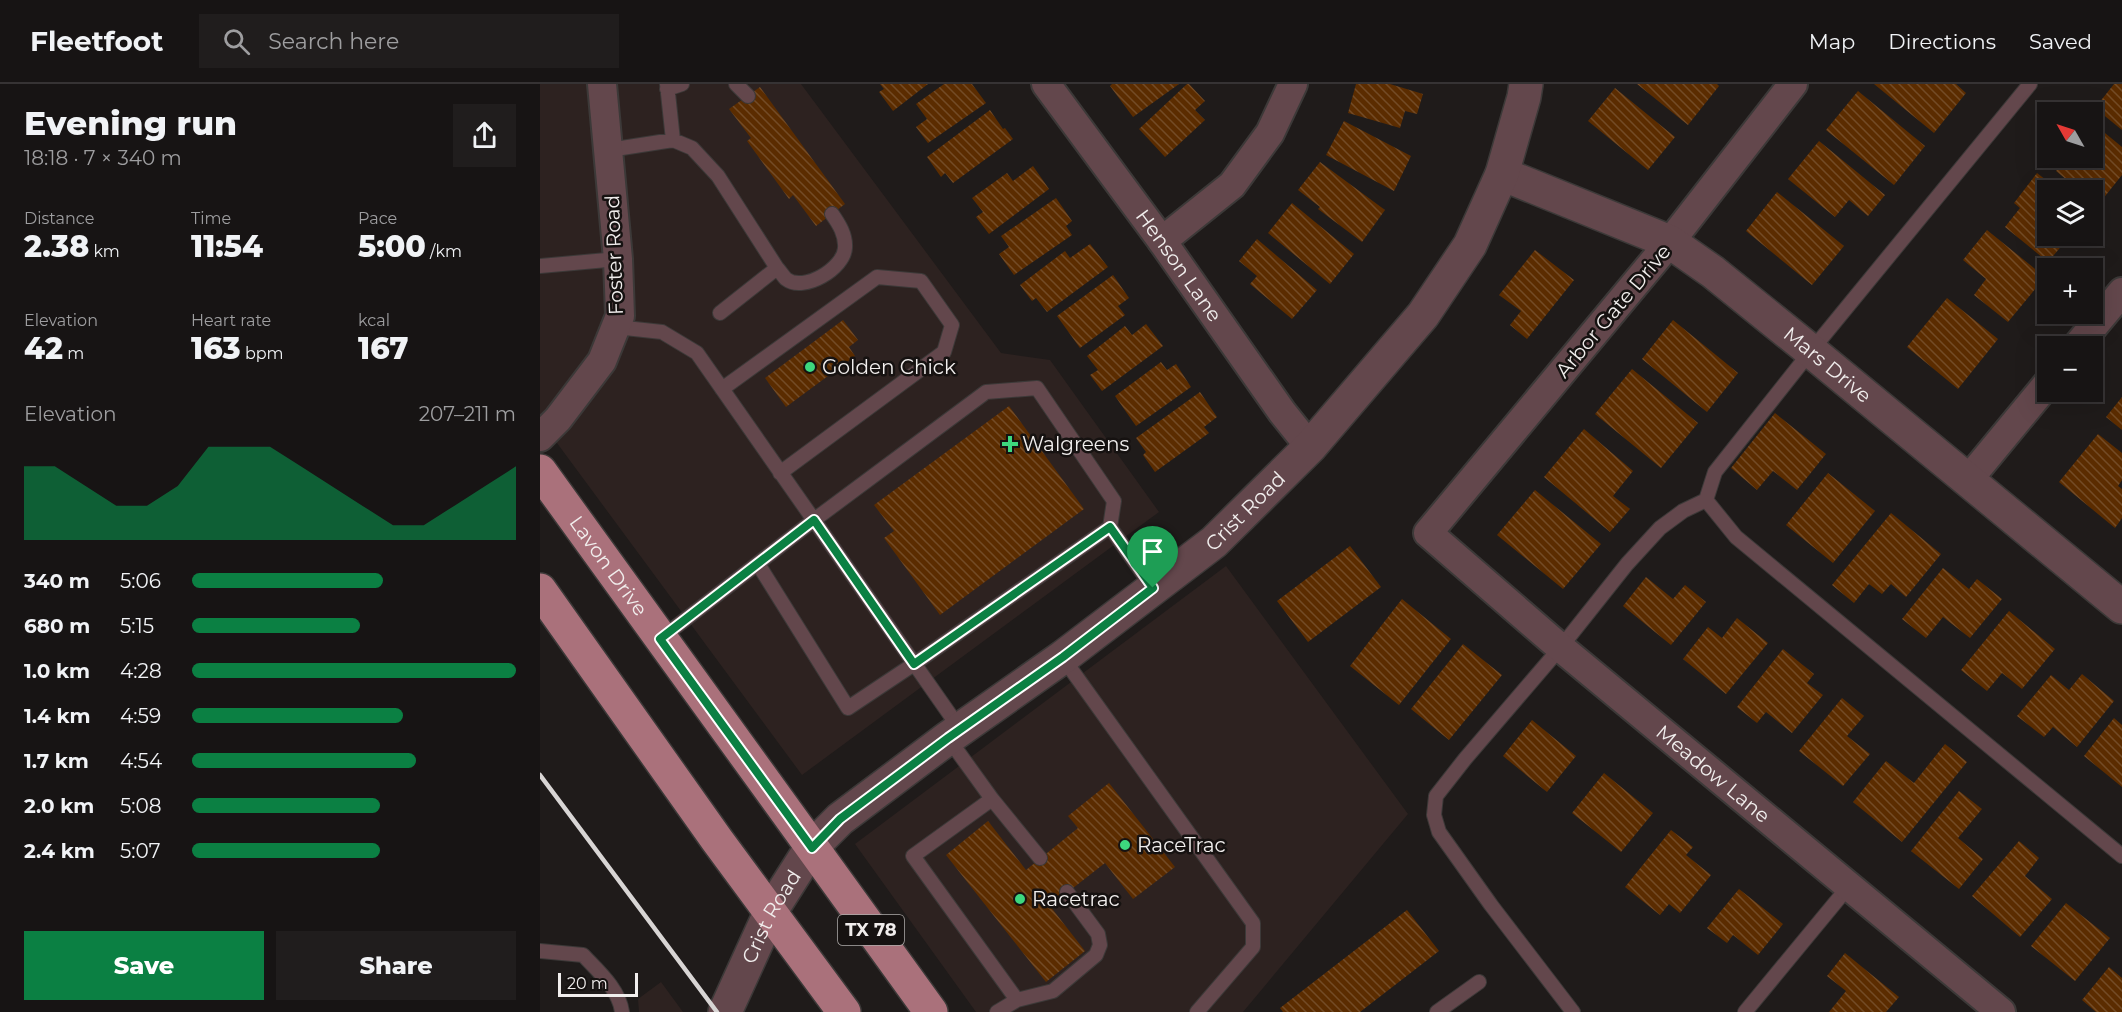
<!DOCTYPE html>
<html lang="en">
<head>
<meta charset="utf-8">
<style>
  body { margin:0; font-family:Montserrat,sans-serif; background:#201d1d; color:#f1f3f6; height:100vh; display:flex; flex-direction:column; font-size:22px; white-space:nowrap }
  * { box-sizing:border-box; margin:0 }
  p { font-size:20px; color:#9e9ea0 }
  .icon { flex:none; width:33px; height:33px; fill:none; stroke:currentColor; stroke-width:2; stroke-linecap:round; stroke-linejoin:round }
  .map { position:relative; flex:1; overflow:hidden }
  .sheet { display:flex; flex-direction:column; background:#171414; width:540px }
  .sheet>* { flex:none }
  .needle { width:39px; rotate:309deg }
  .buttons { position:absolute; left:1497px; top:18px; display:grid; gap:12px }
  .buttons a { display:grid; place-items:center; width:66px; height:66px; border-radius:0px; background:#171414; box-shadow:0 6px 24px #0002,0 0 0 2px #363334; font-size:30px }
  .scale { position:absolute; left:18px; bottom:15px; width:80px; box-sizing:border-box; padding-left:6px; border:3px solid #f1eeed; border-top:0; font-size:16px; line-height:21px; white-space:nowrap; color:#f1eeed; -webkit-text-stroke:4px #161211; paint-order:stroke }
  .pin { position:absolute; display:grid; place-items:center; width:51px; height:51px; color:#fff; margin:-62px -26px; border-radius:50% 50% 50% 0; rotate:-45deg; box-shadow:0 0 6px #0007 }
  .pin .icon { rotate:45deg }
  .round { display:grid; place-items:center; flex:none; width:63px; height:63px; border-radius:0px; background:#201d1d }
  .head { display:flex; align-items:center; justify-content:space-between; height:102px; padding:0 24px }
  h1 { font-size:33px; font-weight:800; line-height:45px }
  .metrics { display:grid; grid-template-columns:repeat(3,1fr); gap:9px; height:102px; padding:6px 24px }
  .metrics div { display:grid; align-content:center }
  .metrics b { font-size:30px; font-weight:800 }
  .metrics small { font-size:16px; font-weight:400 }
  .metrics p { font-size:16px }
  .chart { height:168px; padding:12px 24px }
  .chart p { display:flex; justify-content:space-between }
  .chart svg { width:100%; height:108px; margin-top:6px; fill:#0b8043; opacity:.7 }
  .cta { display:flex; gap:12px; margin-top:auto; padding:12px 24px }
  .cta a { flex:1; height:69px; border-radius:0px; background:#0b8043; color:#fff; font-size:24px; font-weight:800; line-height:69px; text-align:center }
  .cta a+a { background:#201d1d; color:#f1f3f6 }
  ul { padding:0 24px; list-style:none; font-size:20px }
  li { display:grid; grid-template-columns:96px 72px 1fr; align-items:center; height:45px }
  li i { height:15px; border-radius:8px; background:#0b8043 }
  header { display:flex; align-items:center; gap:36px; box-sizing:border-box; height:84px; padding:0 30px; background:#171414; border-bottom:2px solid #363334 }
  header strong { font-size:28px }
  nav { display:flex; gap:33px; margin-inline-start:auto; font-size:21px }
  .search { width:420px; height:54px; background:#201d1d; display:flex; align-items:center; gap:15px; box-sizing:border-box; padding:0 21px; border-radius:0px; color:#9e9ea0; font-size:22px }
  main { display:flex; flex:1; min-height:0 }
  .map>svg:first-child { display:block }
  .built { fill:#2d2220 }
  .building { fill:url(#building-back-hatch) }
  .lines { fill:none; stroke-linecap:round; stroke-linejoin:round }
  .service-casing { stroke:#3c3938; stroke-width:16 }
  .minor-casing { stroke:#3c3938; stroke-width:32 }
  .tertiary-casing { stroke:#3c3938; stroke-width:36 }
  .primary-casing { stroke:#3c3938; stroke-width:36 }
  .service { stroke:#63474c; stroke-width:14 }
  .minor { stroke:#63474c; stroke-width:28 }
  .tertiary { stroke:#63474c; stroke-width:33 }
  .primary { stroke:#aa717b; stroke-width:33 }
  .rail { stroke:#d8d5d4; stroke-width:4.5 }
  .route-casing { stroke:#fff; stroke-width:12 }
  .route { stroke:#0b8043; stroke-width:8 }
  .poi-dot { fill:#3dd77e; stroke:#161211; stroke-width:2 }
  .labels { text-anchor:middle; stroke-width:5; stroke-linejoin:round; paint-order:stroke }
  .shield { fill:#161211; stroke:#afacab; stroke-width:1.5 }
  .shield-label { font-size:18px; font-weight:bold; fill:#f1eeed }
  .street-label { font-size:20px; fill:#f1eeed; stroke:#161211 }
  .poi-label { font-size:20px; fill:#f1eeed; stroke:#161211; text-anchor:start }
</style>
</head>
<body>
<header>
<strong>Fleetfoot</strong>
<div class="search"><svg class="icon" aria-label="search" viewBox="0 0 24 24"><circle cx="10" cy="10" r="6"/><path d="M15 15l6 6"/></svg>Search here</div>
<nav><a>Map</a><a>Directions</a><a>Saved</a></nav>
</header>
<main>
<section class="sheet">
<div class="head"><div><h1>Evening run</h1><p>18:18 · 7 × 340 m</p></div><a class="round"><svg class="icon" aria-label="share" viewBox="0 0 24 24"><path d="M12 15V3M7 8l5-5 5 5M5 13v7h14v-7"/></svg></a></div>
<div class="metrics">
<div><p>Distance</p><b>2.38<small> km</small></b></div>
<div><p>Time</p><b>11:54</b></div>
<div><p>Pace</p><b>5:00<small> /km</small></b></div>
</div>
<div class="metrics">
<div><p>Elevation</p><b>42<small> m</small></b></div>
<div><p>Heart rate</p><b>163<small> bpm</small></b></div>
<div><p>kcal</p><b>167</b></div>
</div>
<div class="chart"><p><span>Elevation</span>207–211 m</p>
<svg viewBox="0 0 160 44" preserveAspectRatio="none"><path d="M0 44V14L10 14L20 22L30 30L40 30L50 22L60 6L70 6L80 6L90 14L100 22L110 30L120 38L130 38L140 30L150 22L160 14V44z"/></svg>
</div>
<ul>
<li><b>340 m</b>5:06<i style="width:59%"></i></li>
<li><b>680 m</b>5:15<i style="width:52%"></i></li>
<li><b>1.0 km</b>4:28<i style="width:100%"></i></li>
<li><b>1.4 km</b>4:59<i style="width:65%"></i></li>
<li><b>1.7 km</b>4:54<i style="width:69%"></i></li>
<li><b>2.0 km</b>5:08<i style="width:58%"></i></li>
<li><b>2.4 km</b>5:07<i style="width:58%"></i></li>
</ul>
<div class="cta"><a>Save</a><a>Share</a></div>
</section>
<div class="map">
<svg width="1582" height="928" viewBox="0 0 1582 928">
  <defs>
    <pattern id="building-back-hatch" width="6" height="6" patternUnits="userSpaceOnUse" patternTransform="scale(1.5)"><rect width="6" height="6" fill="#5b2c00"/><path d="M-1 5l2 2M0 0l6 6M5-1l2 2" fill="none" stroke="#734b26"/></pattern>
  </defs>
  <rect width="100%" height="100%" fill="#1f1b1a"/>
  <path class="built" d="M0 0H261L461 269 510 276 619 428 262 691 0 336Z
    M686 482 868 730 703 928H436L315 760Z
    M121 898 143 928H99L98 915Z"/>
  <path class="building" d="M340 0H388L353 27 339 8 344 5Z
    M404 0H432L446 19 388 59 376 43 387 35 376 20Z
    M572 0H639L593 33 570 2Z
    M647 0H649L665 17 655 26 665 36 625 73 599 45Z
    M816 0H850L883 10 877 30 865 27 860 44 808 29Z
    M1097 0H1177L1179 2 1148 41Z
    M1334 0H1416L1426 9 1394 49Z
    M1574 0H1582V46L1555 24Z
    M220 3 305 120 276 142 253 111 249 115 207 57 211 54 189 25Z
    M1075 4 1135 53 1108 86 1048 37Z
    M1318 7 1385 62 1354 101 1286 46Z
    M450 26 463 45 465 44 473 55 413 99 405 89 401 93 387 73Z
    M804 37 871 72 854 107 786 71Z
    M1554 40 1582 63V91L1558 121 1552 117V106H1539L1516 87 1527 74H1552Z
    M1279 57 1345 111 1328 132 1309 116 1295 133 1248 95Z
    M780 78 845 126 822 158 778 125 780 123 758 106Z
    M493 82 509 105 449 150 436 133 443 128 432 114 467 89 473 97Z
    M1497 89 1519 106H1508V152H1530L1508 178 1465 143 1480 124 1474 119Z
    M1237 108 1304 162 1272 201 1206 147Z
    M516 114 532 137 526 142 532 151 474 191 459 170 469 163 461 152Z
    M752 119 814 170 790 200 728 149Z
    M1447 146 1505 193 1468 238 1434 211 1446 195 1423 176Z
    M717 155 777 206 752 235 710 200 717 192 699 177Z
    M550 160 568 183 507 228 496 214 492 217 480 201 525 167 530 174Z
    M995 166 1034 196 987 255 970 241 981 227 959 211Z
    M573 191 589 214 578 222 585 231 540 264 517 232Z
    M1407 214 1458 255 1418 305 1367 263Z
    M303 236 318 256 309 263 315 272 246 323 225 294Z
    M1133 236 1198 289 1167 328 1102 275Z
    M606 240 623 262 562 307 550 291 558 286 547 272 585 242 592 251Z
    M621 278 627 286 636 280 651 303 596 342 575 312Z
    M1092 285 1158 339 1121 384 1055 330Z
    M660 308 677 333 664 343 669 349 615 388 603 371 606 368 596 354Z
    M1582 313V346L1566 333Z
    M469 322 544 425 400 531 344 454 354 447 334 421Z
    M1235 329 1286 370 1257 406 1233 387 1217 406 1191 384Z
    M1044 345 1093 387 1073 412 1090 425 1070 448 1004 393Z
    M1558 350 1582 369V396L1578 402 1582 405V434L1575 444 1519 398Z
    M1288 389 1335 427 1293 479 1246 441Z
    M995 406 1061 460 1023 505 957 451Z
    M1351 429 1401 470 1366 513 1351 500 1342 510 1329 500 1314 519 1292 501Z
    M810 462 841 503 768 558 737 517Z
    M1403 484 1429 505 1437 495 1462 515 1430 554 1403 533 1386 554 1362 535Z
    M1106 493 1133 515 1145 501 1166 518 1131 561 1083 522Z
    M862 515 911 555 859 621 810 582Z
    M1469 527 1515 565 1482 605 1462 589 1447 607 1421 586Z
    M1197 534 1228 559 1186 610 1143 575 1168 543 1182 554Z
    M923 560 962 591 909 656 871 625Z
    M1243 565 1274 590 1267 599 1283 611 1252 649 1226 628 1217 639 1197 623Z
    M1542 590 1574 617 1537 663 1513 643 1504 653 1477 632 1511 591 1529 606Z
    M1302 614 1324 632 1307 652 1330 670 1303 702 1259 667Z
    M1574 634 1582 641V703L1544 672Z
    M992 636 1036 672 1007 708 963 672Z
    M1405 660 1427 678 1362 758 1313 718 1346 677 1374 699Z
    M1064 689 1113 729 1081 768 1032 729Z
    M569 699 635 783 593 815 565 779 510 822 545 867 506 898 406 771 448 737 486 786 538 744 528 732Z
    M1419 707 1442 725 1418 754 1443 775 1419 805 1371 767Z
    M1131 746 1153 763 1146 771 1171 791 1140 829 1129 820 1120 831 1085 803Z
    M1479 757 1499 774 1485 792 1512 815 1480 853 1432 812Z
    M1199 805 1243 840 1218 871 1193 851 1187 859 1167 844Z
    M1526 819 1570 854 1535 897 1491 862Z
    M867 826 899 867 820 928H743L740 924Z
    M1305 869 1359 913 1346 928H1289L1306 907 1287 892Z
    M1569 883 1582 894V928H1556L1542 916Z"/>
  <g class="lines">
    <defs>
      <path id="service" d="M196 0 208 12
        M127 5 142 0
        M133 56 152 64 178 92 237 184 180 229
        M69 66 133 56 127 0
        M0 182 78 175
        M237 184C240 187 243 192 246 195 264 209 304 184 305 164 306 151 299 140 292 130
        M76 243 122 248 157 269 420 645
        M182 305 337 193 381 197 412 241 404 268 240 389
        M1166 416 1196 453 1582 772
        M218 480 308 624 374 580 570 443
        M120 555 274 436 446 308 497 304 574 417 570 443 613 504
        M523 574 713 839V863L657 928
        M408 654 452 715 373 772 477 916 457 928
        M452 715 500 774
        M0 867 43 871C58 887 79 905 82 928
        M477 916 513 907 556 871 560 861 558 850 527 808
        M897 928 939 898
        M1033 928 951 821 899 748 894 731 896 712 925 675 1021 563 1087 480 1120 444 1143 427 1166 416 1175 388 1271 267 1490 0
        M1205 928 1309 802"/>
      <g id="minor">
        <path id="s1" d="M506 0 622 157 742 328 770 363"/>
        <path id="s2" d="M1253 0 1130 158 888 449 1015 559 1461 928"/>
        <path d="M622 157 692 101 730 49 753 0"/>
        <path d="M1537 262 1582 208"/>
        <path d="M0 353 18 335 62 277 80 232 78 175 62 0"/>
        <path d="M1428 396 1508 299"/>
      </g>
      <g id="tertiary">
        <path id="s3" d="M962 90 1130 158 1173 188 1271 267 1582 523"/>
        <path id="s4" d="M185 928 231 827 271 764 300 735 408 654 523 573 674 458 770 363 883 231 930 161 962 90 984 13 986 0"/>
      </g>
      <g id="primary">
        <path id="s5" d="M0 387 391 928"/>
        <path d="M0 506 177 756 304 928"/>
      </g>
    </defs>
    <use href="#service" class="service-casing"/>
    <use href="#minor" class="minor-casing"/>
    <use href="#tertiary" class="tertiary-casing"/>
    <use href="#primary" class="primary-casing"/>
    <use href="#service" class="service"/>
    <use href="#minor" class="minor"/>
    <use href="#tertiary" class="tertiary"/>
    <use href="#primary" class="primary"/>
    <path class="rail" d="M0 691 177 928"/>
  </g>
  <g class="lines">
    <defs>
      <path id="route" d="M274 436 374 580 570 443 613 504 523 573 408 654 300 735 272 764 120 555Z"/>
    </defs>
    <use href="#route" class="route-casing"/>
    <use href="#route" class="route"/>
  </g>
  <g class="poi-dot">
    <circle cx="270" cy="283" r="6"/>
    <path d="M467 351h6v6h6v6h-6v6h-6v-6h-6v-6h6z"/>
    <circle cx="585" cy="761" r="6"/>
    <circle cx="480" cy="815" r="6"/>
  </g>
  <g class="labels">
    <rect class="shield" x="298" y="831" width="66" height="30" rx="4.5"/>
    <g class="shield-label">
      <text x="331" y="852">TX 78</text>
    </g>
    <g class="street-label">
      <text transform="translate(74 171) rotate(-92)" y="7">Foster Road</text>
      <text dy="7" stroke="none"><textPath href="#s1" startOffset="225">Henson Lane</textPath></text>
      <text transform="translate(1073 227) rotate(-50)" y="7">Arbor Gate Drive</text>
      <text dy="7" stroke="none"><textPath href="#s3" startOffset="381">Mars Drive</textPath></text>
      <text dy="7" stroke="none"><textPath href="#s4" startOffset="736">Crist Road</textPath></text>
      <text dy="7" stroke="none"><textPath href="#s5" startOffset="117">Lavon Drive</textPath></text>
      <text dy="7" stroke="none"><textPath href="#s2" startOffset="952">Meadow Lane</textPath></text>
      <text dy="7" stroke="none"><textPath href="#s4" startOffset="106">Crist Road</textPath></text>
    </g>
    <g class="poi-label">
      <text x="282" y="290">Golden Chick</text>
      <text x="482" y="367">Walgreens</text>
      <text x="597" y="768">RaceTrac</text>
      <text x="492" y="822">Racetrac</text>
    </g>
  </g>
</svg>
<div class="buttons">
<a><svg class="needle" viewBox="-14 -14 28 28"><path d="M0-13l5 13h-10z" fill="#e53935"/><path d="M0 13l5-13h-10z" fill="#9e9ea0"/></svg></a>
<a><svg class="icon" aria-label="layers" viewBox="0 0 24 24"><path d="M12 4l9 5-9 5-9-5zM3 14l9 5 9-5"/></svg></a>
<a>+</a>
<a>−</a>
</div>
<div class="scale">20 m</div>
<div class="pin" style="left:613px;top:504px;background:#1e9e55"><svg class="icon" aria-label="arrive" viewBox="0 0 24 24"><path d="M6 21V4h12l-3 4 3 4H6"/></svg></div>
</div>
</main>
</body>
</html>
